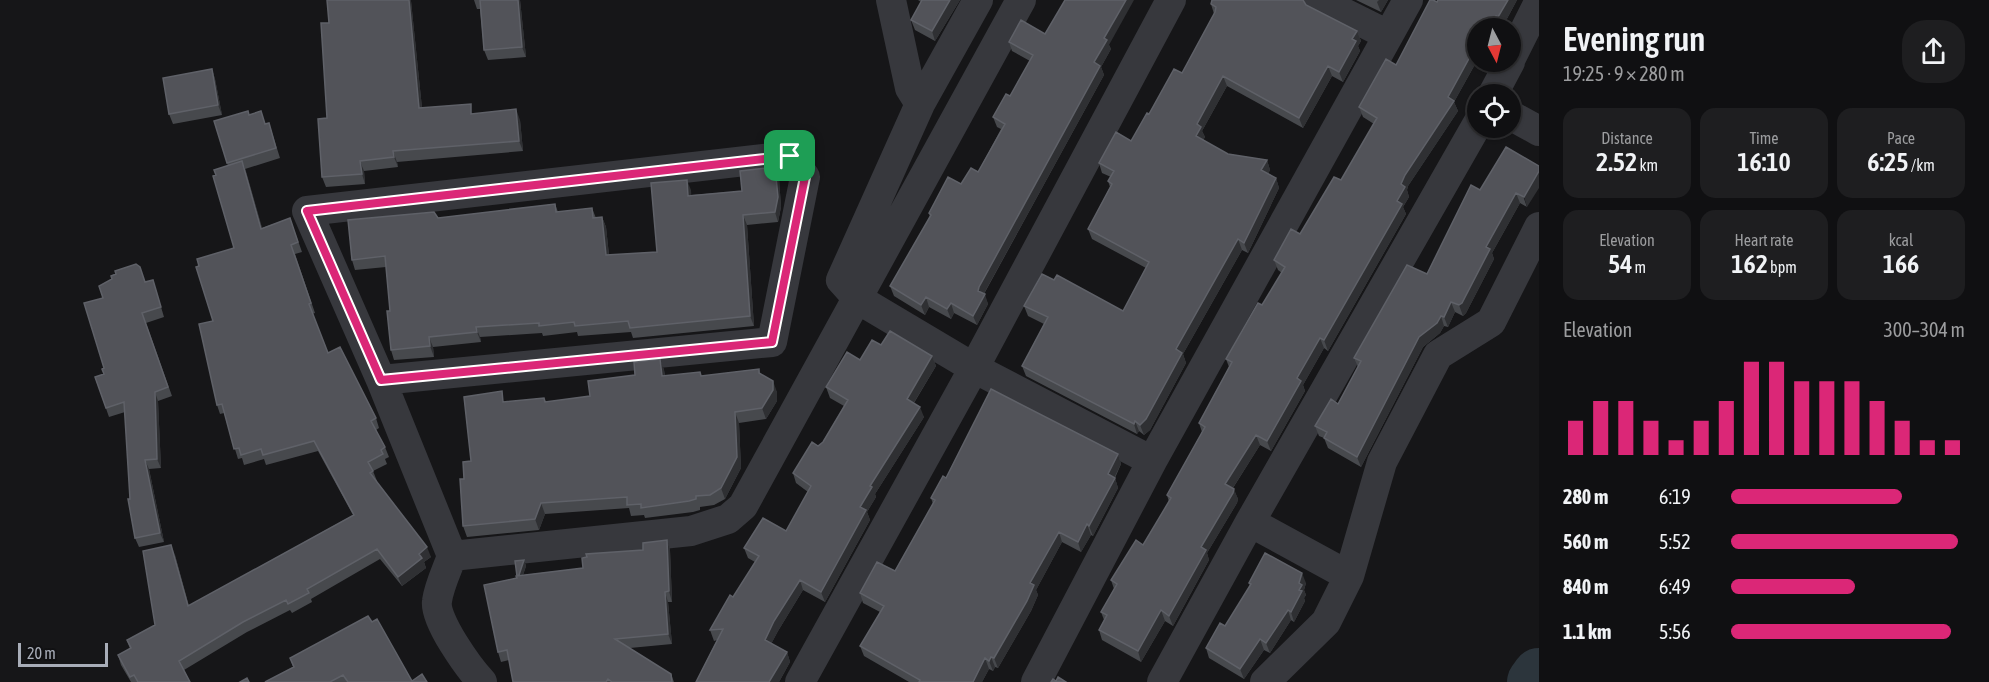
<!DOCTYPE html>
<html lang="en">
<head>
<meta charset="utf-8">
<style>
  body { margin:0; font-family:"Asap Condensed",sans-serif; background:#1e1e20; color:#f1f3f6; height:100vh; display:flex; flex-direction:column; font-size:22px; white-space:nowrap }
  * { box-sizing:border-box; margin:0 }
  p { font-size:20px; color:#9c9d9f }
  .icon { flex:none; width:33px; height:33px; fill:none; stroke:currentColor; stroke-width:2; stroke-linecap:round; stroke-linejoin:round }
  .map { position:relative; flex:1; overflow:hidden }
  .panel { display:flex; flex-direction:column; background:#101012; width:450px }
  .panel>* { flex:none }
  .needle { width:39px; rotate:173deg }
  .buttons { position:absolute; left:1467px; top:18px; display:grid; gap:12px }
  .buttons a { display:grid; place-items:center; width:54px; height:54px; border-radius:50%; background:#101012; box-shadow:0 2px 4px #0004,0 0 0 2px #303032; font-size:30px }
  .scale { position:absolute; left:18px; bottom:15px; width:90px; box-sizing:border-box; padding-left:6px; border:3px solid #a8adb8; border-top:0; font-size:16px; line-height:21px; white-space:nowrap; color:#a8adb8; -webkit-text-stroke:4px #111113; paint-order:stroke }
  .pin { position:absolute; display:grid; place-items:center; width:51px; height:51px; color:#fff; margin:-26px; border-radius:12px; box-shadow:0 3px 9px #0006 }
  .round { display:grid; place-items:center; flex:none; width:63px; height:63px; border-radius:24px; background:#1e1e20 }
  .summary { display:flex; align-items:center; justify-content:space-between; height:102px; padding:0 24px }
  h1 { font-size:33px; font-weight:600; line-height:45px }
  .metrics { display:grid; grid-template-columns:repeat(3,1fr); gap:9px; height:102px; padding:6px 24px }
  .metrics div { display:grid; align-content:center; border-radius:15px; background:#1e1e20; text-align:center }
  .metrics b { font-size:26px; font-weight:600 }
  .metrics small { font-size:16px; font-weight:400 }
  .metrics p { font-size:16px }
  .chart { height:168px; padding:12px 24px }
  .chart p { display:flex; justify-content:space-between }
  .chart svg { width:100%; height:108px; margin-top:6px; stroke:#db2777; stroke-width:6 }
  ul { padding:0 24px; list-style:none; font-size:20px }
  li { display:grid; grid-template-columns:96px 72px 1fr; align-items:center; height:45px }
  li i { height:15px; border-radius:8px; background:#db2777 }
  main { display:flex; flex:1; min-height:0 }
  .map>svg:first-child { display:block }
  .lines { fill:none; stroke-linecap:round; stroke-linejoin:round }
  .river { stroke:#2c353c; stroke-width:54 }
  .minor { stroke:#37383d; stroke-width:30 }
  .wall { fill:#47494d }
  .shaded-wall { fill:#2f3033 }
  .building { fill:#525359; stroke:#5f6168; stroke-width:1.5 }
  .route-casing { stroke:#fff; stroke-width:12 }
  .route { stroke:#db2777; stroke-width:8 }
</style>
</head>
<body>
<main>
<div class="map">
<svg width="1539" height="682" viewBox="0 0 1539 682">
  <rect width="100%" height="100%" fill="#161618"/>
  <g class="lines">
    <path class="river" d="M1534 682 1539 675"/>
    <path class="minor" d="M891 0 910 88 920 104
      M978 0 920 104 841 280 858 299 974 368 1152 461
      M1318 0 1388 35
      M1510 60 1539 2
      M1493 94 1510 62
      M1510 115 1539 131
      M381 380 772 342 805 177 790 156 307 211 381 380 452 556C447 570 439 586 437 601 434 620 469 668 482 682
      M1250 522 1349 576
      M452 556 691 531 728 519 743 506 1021 0
      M800 682 974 368 1171 0
      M1036 682 1152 461 1408 0
      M1162 682 1250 522 1478 123
      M1265 682 1326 622 1349 576 1382 462 1438 355 1491 322 1539 227"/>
  </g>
  <path class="wall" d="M474 0H520L526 57 488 60 484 50 480 9H477Z
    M918 0H960L935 41 915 30 911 20 921 2Z
    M1356 0H1388L1381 12Z
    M1438 0H1517L1502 28 1500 26 1499 28H1478V59L1454 102 1458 111 1408 186 1407 190 1409 197 1403 207 1406 214 1328 351 1324 348 1303 385 1305 391 1271 451 1260 445 1233 488 1238 499 1237 503 1207 553 1209 560 1173 626 1165 621 1141 662 1102 640 1099 630 1104 620 1101 612 1114 589 1111 580 1143 545 1169 502 1167 495 1202 432 1199 423 1229 367 1226 359 1262 305 1282 273 1278 270 1274 260 1300 234 1341 180 1374 124 1363 117 1359 107 1396 65Z
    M411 1 422 108 520 120 523 151 397 162 398 167 364 171 365 184 326 187 322 177 327 118Z
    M1211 4 1306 5 1357 31 1361 41 1358 46 1360 51 1343 82 1332 76 1303 128 1227 86 1202 131 1205 137 1203 140 1228 154 1267 160 1270 170 1268 174 1276 178 1279 188 1248 253 1242 250 1183 354 1186 363 1150 430 1144 435 1139 431 1137 434 1026 376 1022 366 1044 324 1028 316 1024 306 1054 280 1123 311 1146 268 1092 239 1088 229 1110 187 1108 181 1111 177 1102 173 1099 163 1131 141 1149 114 1182 73 1214 14Z
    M1045 34 1109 45 1111 49 1101 67 1104 75 984 294 988 304 977 325 954 313 951 319 929 307 925 315 894 296 890 286 930 217 929 213 961 184 978 172 1001 129 997 127 993 117 1010 96 1030 61 1012 51 1009 42Z
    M212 69 215 79 222 115 173 124 169 114Z
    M249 115 265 124 269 123 280 158 245 169 262 228 290 218 302 252 295 254 315 313 312 314 328 353 376 418 379 428 376 430 385 447 389 457 385 459 387 464 373 471 377 481H376L431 557 424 562 426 568 402 586 380 559 311 599 312 602 292 613 290 610 247 632 184 670 190 682H131L121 665 118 655 130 649 127 640 155 625 175 555 189 606 353 515 318 451 266 465 264 459 244 465 242 458 238 459 224 413 220 414 217 405 213 321 234 248 216 175 228 166 214 121Z
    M1506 147 1527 207 1520 203 1492 253 1494 259 1466 313 1463 316 1455 312 1448 327 1444 326 1440 333 1423 347 1361 467 1328 448 1324 438 1319 436 1315 426 1338 404 1358 367 1354 358 1427 274 1480 190Z
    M779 178 781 207 778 222 747 225 754 326 633 338 631 332 578 336 577 332 543 336 542 333 480 337 481 342 433 347 434 357 394 360 391 350 390 311 386 267 355 270 352 260 438 218 555 204 558 212 592 208 596 218 602 217 606 227 609 255 657 252 691 190V195L742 191Z
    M112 279 145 282 153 280 164 317 146 323 172 396 158 401 161 468 149 469 164 542 139 547 135 538 130 499 125 412 109 417 95 377 104 374 103 298Z
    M881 345 932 356 936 366 914 403 924 417 875 494 876 497 867 512 870 520 825 602 803 590 778 631 771 644 787 652 790 662 779 682H696L717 640 714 641 710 630 733 597 755 562 748 558 744 548 786 531 808 492 796 483 793 473 823 442 844 406 830 398 826 387 860 360Z
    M660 359 664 370 665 376H702L759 369 760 373 777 392V401L766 419 739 423 741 468 725 499 714 505 700 507V510L693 512 645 518 644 515 631 516 629 508 545 514 539 530 467 537 463 526 464 479 471 461 506 402 544 398 546 402 590 396 635 375Z
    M1118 454 1121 464 1115 478 1118 488 1093 536 1091 535 1081 552 1062 542 1036 590 1038 595 1031 611 998 668 995 667 993 671 989 669 982 682H909L864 656 860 646 880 612 863 603 860 593 895 571 933 504 931 498 946 478Z
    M667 540 670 550 672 602H668L672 644 630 648 671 674 674 682H513L509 660 501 662 498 652 517 576 524 560 526 566 523 575 583 568 643 550Z
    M1249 583H1306L1304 590 1306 595 1304 598 1305 601 1294 622 1291 620 1270 653 1264 650 1244 679 1209 658 1206 648 1225 626 1250 586Z
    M372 622 412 681 427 682H265L293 667 290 658Z"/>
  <path class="shaded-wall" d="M409 0H411V1L423 118 419 108Z
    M518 0H520L526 57 522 47Z
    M950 0H960L935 41 932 31Z
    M1126 0H1134L1109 45 1111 49 1101 67 1104 75 982 297 978 291 979 287 1104 38Z
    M1379 0H1388L1381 12 1377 2Z
    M1508 0H1517L1502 28 1498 17Z
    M1496 16 1500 26 1499 28H1489Z
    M1357 31 1361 41 1358 46 1360 51 1343 82 1339 72 1352 39Z
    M1477 42 1478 59 1454 102 1458 111 1408 186 1407 190 1409 197 1403 207 1406 214 1328 351 1324 340 1397 201 1401 184 1405 175Z
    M1328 66 1332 76 1303 128 1299 118Z
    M212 69 215 79 222 115 218 105Z
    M1223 76 1227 86 1202 131 1205 137 1200 146 1196 136 1197 124Z
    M516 109 520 120 523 151 519 141Z
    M393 151 397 162 398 167 394 157Z
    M1267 160 1270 170 1265 180 1261 170Z
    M242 161 246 171 265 238 261 229Z
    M360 161 364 171 365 184 362 174Z
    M775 167 779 178 781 207 778 222 775 212Z
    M1539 171V188L1527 207 1524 197Z
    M1276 178 1279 188 1248 253 1244 243Z
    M687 180 691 190 692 206 688 196Z
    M1516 193 1520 203 1492 253 1494 259 1466 313 1463 316 1459 305 1486 247Z
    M743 215 747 225 754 326 750 316Z
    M602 217 606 227 610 265 606 255Z
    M1238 239 1242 250 1183 354 1186 363 1150 430 1144 435 1140 425 1176 349Z
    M985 294 988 304 977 325 973 316Z
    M926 297 929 307 925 315 921 305Z
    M1451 302 1455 312 1448 327 1444 317Z
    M951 303 954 313 951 319 947 309Z
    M1441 316 1444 326 1440 333 1423 347 1361 467 1357 457 1419 337Z
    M476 327 480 337 481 342 477 332Z
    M429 337 433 347 434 357 430 346Z
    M1320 338 1324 348 1303 385 1305 391 1271 451 1267 441 1297 378Z
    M932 356 936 366 910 409 907 399Z
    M660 359 664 370 666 387 662 376Z
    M773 381 777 392V401L766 419 762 408Z
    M155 392 158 401 161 468 157 459Z
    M920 407 924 417 875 494 876 497 867 512 870 520 825 602 821 592 870 486Z
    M735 412 739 423 741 468 725 499 721 488Z
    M1135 421 1139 431 1137 434 1134 424Z
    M1256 435 1260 445 1229 494 1225 484Z
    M1118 454 1121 464 1111 484 1108 474Z
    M145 460 149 469 164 542 160 533Z
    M1115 478 1118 488 1093 536 1089 526Z
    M1234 489 1238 499 1237 503 1207 553 1209 560 1173 626 1169 616 1201 547Z
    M541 503 545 514 539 530 535 519Z
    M1087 524 1091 535 1081 552 1078 542Z
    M1059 532 1062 542 1036 590 1038 595 1031 611 998 668 994 658 1030 583Z
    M667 540 670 550 672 602 669 591Z
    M171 545 175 555 191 616 188 606Z
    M427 547 431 557 424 562 426 568 402 586 398 577 419 554Z
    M524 560 526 566 520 584 518 578Z
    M1302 573 1306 583 1304 590 1306 595 1304 598 1305 601 1294 622 1291 612 1299 590V583Z
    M800 580 803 590 778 631 768 650 765 640 774 621Z
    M665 592 668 602 672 644 668 634Z
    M1161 610 1165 621 1141 662 1138 651Z
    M1288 610 1291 620 1270 653 1266 643Z
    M1260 639 1264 650 1244 679 1240 669Z
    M787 652 790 662 779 682H769Z
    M991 657 995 667 993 671 989 661Z
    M985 658 989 669 982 682H973Z"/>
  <path class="building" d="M327 0H409L419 108 471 104V114L516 109 519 141 393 151 394 157 360 161 362 174 322 177 318 119 327 118 321 23H329Z
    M480 0H518L522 47 484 50Z
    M922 0H950L932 31 911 20Z
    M1065 0H1126L1104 38 1107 40 1094 62 1100 66 979 287 978 291 985 294 973 316 951 303 947 309 926 297 921 305 890 286 931 215 929 213 948 177 961 184 971 168 978 172 1005 124 993 117 1006 94 1010 96 1033 55 1009 42 1021 20 1045 34Z
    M1212 0H1303L1306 5 1357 31 1352 39 1356 41 1339 72 1328 66 1299 118 1223 76 1197 124 1201 127 1196 136 1228 154 1267 160 1261 170 1276 178 1244 243 1238 239 1176 349 1182 353 1146 419 1140 425 1135 421 1134 424 1022 366 1048 317 1024 306 1042 274 1054 280 1057 275 1123 311 1149 262 1088 229 1112 184 1108 181 1114 171 1099 163 1116 132 1131 141 1147 113 1149 114 1174 69 1182 73 1215 12 1216 7 1211 4Z
    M1430 0H1433L1437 2 1438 0H1508L1498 17 1496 16 1489 28H1478V42L1448 97 1454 101 1405 175 1401 184 1405 187 1397 201 1402 204 1324 340 1320 338 1297 378 1301 381 1267 441 1256 435 1225 484 1234 489 1233 493 1201 547 1206 550 1169 616 1161 610 1138 651 1099 630 1107 615 1101 612 1117 584 1111 580 1136 540 1143 545 1171 498 1167 495 1205 427 1199 423 1232 362 1226 359 1258 303 1262 305 1285 267 1274 260 1291 229 1300 234 1334 177 1341 180 1377 118 1359 107 1386 59 1396 65Z
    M212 69 218 105 169 114 163 78Z
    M248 111 249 115 261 111 265 124 269 123 276 148 227 163 214 121Z
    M1506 147 1539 166V171L1524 197 1516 193 1486 247 1490 249 1462 303 1459 305 1451 302 1444 317 1441 316 1437 323 1419 337 1357 457 1324 438 1327 432 1315 426 1331 399 1338 404 1361 361 1354 358 1407 265 1427 274 1471 185 1480 190Z
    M242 161 261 229 290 218 298 242 291 245 311 303 309 304 328 353 340 347 376 418 371 421 385 447 381 450 383 454 368 462 373 471 370 473 427 547 419 554 422 558 398 577 377 549 307 589 309 593 288 604 286 600 243 622 179 661 190 682H138L134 675 130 677 118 655 131 648 127 640 155 625 143 551 171 545 188 606 354 515 314 441 263 455 261 449 241 455 239 448 234 449 222 404 217 405 199 324 213 321 196 267 199 266 197 259 234 248 213 176 216 175 214 170Z
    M775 167 778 197 775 212 743 215 750 316 630 328 628 321 575 326 574 322 539 326V323L476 327 477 332 429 337 430 346 391 350 387 311H390L385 256 352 260 348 220 434 212 438 218 555 204 556 212 592 208 593 218 602 217 606 255 657 252 651 183 687 180 688 196 742 191 740 171Z
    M136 264 140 267 145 282 153 280 161 307 142 313 168 387 155 392 157 459 145 460 160 533 135 538 128 499H130L124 402 106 408 95 377 104 374 102 369 104 368 84 303 103 298 99 286 112 279 111 276 116 274 115 271Z
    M890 331 932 356 907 399 920 407 870 486 872 487 860 507 866 510 821 592 800 580 774 621 765 640 787 652 769 682H696L723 629 710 630 730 595 733 597 759 556 744 548 763 518 786 531 811 486 793 473 812 442 818 446 823 442 848 400 826 387 847 352 860 360 872 340 881 345Z
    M660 359 662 376 700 372 701 376 759 369V373L773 381V390L762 408 735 412 737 457 721 488 710 495 696 496V499L689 501 641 508V504L627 505V497L541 503 535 519 463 526 460 479H464L463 462 471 461 464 397 502 391 503 402 544 398 545 402 590 396 588 381 635 375 634 362Z
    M991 389 1118 454 1108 474 1115 478 1089 526 1087 524 1078 542 1059 532 1030 583 1034 585 1027 601 994 658 991 657 989 661 985 658 973 682H919L920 680 860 646 884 606 860 593 877 562 895 571 935 500 931 498 943 476 946 478Z
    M667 540 669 591 665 592 668 634 615 639 671 674 672 682H612L608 679 606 682H513L507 650 498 652 484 585 517 578 516 576 583 568 582 558 587 557 586 554 643 550V543Z
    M1265 553 1302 573 1299 583 1302 585 1299 590 1302 591 1291 612 1288 610 1266 643 1260 639 1240 669 1206 648 1220 623 1225 626 1251 584 1249 583Z
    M524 560 519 575 517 576 515 561Z
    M368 616 372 622 377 619 412 681 422 674 427 682H348L343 675 330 682H265L294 667 290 658Z
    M1058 677 1066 682H1051L1053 679 1056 681Z
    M247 678 249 682H240Z"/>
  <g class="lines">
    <defs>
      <path id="route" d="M790 156 805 177 772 342 381 380 307 211Z"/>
    </defs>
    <use href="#route" class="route-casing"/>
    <use href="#route" class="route"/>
  </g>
</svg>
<div class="buttons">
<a><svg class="needle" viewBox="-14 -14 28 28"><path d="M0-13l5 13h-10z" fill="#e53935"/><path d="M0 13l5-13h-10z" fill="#9c9d9f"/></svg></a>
<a><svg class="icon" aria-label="locate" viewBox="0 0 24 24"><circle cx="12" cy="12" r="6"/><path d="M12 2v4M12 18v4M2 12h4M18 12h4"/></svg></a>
</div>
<div class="scale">20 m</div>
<div class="pin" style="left:790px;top:156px;background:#1e9e55"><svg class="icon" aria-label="arrive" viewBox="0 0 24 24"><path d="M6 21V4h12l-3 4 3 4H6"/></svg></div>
</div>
<section class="panel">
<div class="summary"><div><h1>Evening run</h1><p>19:25 · 9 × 280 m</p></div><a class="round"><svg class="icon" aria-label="share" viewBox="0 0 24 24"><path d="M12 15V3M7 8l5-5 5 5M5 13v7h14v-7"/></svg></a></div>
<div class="metrics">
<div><p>Distance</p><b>2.52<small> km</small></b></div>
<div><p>Time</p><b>16:10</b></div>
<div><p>Pace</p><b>6:25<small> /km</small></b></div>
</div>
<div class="metrics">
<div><p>Elevation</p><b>54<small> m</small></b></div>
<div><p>Heart rate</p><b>162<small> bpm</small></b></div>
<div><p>kcal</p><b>166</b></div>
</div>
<div class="chart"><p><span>Elevation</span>300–304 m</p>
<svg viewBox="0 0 160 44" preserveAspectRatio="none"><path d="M5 44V30M15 44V22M25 44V22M35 44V30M45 44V38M55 44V30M65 44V22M75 44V6M85 44V6M95 44V14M105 44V14M115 44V14M125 44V22M135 44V30M145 44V38M155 44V38"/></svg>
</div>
<ul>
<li><b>280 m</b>6:19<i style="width:73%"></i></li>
<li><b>560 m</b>5:52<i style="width:97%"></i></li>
<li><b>840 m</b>6:49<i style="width:53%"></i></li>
<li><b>1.1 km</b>5:56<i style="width:94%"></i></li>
</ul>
</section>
</main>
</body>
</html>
